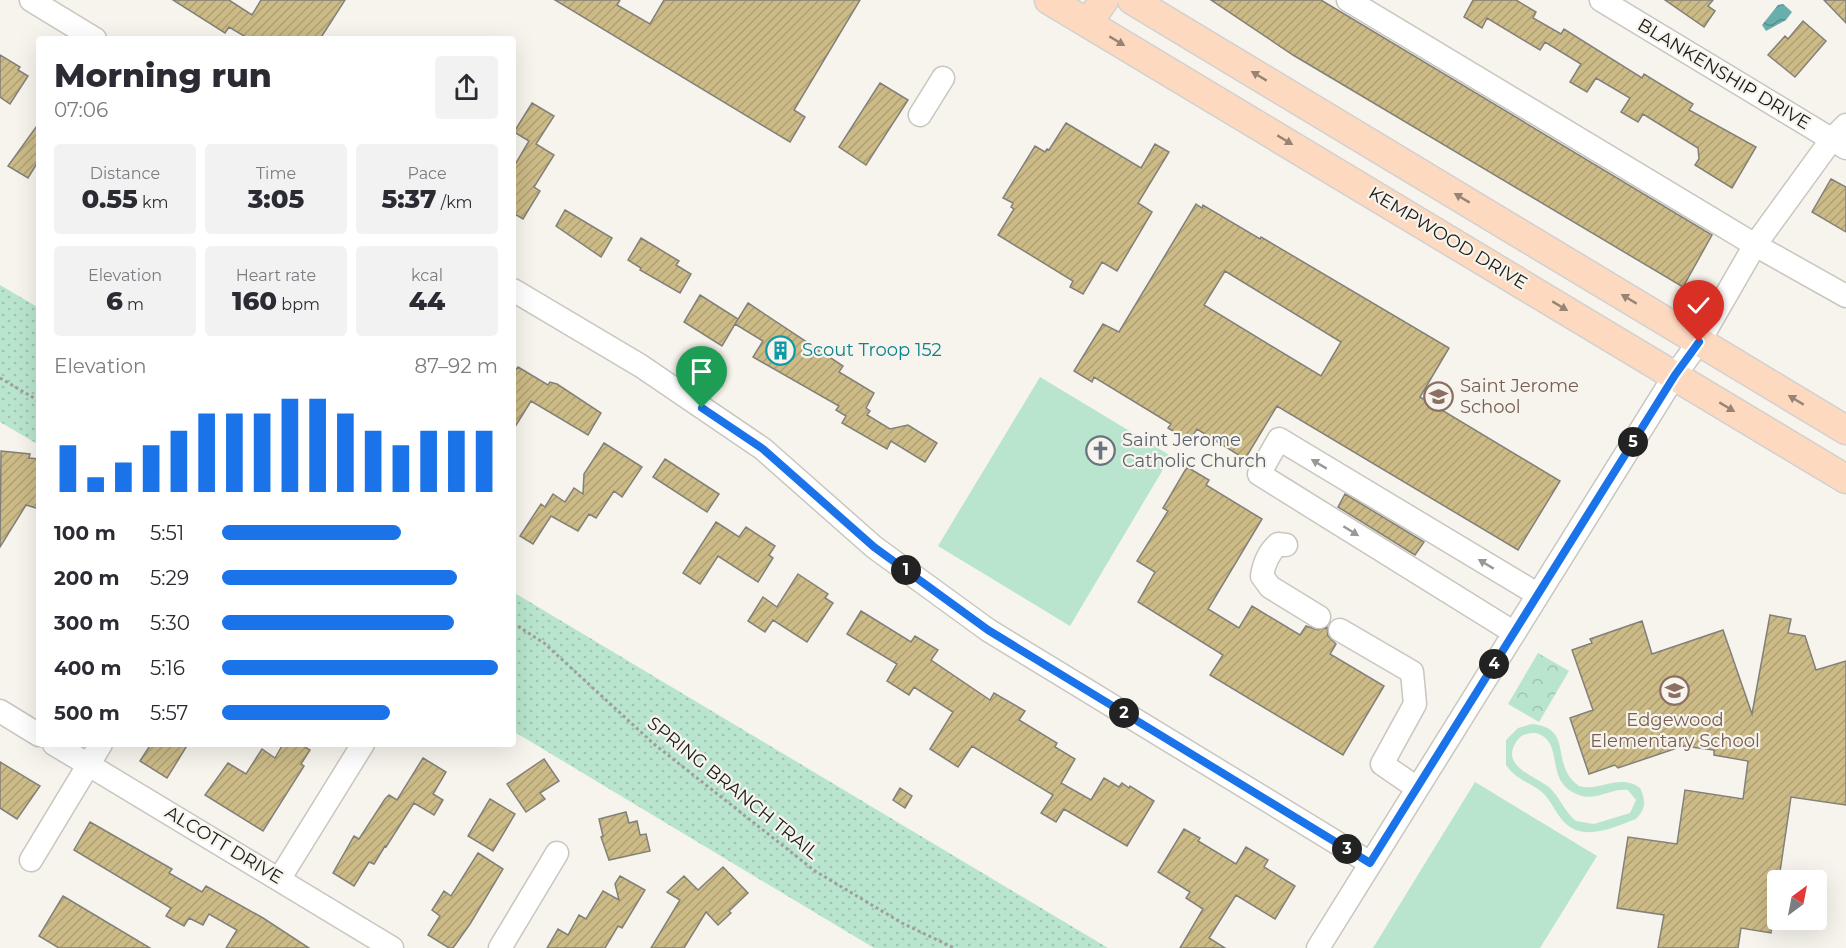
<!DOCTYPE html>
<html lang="en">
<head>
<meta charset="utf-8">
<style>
  body { margin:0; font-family:Montserrat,sans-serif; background:#f2f2f3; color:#2b2b33; height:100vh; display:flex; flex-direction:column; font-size:22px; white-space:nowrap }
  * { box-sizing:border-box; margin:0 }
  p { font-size:20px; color:#7c7c81 }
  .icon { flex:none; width:33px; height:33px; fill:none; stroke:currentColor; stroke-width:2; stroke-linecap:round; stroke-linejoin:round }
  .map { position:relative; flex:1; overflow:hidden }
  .panel { position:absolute; left:36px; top:36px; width:480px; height:711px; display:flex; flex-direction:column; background:#fff; border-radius:6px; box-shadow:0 6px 24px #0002 }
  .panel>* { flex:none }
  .needle { width:39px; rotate:32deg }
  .buttons { position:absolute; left:1767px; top:870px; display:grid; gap:12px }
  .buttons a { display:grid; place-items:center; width:60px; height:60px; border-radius:6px; background:#fff; box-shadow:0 6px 24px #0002; font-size:30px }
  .pin { position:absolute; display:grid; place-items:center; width:51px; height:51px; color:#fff; margin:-62px -26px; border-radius:50% 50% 50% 0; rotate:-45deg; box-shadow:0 0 6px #0007 }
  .pin .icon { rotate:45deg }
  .km { position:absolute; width:30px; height:30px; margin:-15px; border-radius:50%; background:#222; color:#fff; font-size:16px; line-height:30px; text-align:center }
  .round { display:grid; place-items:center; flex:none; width:63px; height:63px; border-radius:6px; background:#f2f2f3 }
  .headline { display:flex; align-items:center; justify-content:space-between; height:102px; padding:0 18px }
  h1 { font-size:33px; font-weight:800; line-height:45px }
  .figures { display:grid; grid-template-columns:repeat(3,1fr); gap:9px; height:102px; padding:6px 18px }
  .figures div { display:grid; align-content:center; border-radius:6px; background:#f2f2f3; text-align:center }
  .figures b { font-size:26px; font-weight:800 }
  .figures small { font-size:16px; font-weight:400 }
  .figures p { font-size:16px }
  .chart { height:168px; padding:12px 18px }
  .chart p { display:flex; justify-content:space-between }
  .chart svg { width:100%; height:108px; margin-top:6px; stroke:#1a73e8; stroke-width:6 }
  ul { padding:0 18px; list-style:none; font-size:20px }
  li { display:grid; grid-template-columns:96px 72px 1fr; align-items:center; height:45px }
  li i { height:15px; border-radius:8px; background:#1a73e8 }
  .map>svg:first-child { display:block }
  .grass { fill:url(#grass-dots) }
  .park { fill:url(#park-crowns) }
  .pitch { fill:#b9e5ce; fill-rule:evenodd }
  .water { fill:url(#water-waves) }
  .building { fill:url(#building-hatch); stroke:#828079; stroke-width:1.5; fill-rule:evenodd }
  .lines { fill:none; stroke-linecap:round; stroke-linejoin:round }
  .minor-casing { stroke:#c8c6be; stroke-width:25 }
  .major-casing { stroke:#d2d1d1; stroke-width:31 }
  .path { stroke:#a09e98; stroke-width:3; stroke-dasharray:3 3; stroke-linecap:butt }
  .minor { stroke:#fff; stroke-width:22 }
  .major { stroke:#fdd9c0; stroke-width:28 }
  .oneway { fill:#988474 }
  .oneway2 { fill:#999897 }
  .route-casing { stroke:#fff; stroke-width:12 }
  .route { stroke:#1a73e8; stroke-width:8 }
  .labels { text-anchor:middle; stroke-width:4.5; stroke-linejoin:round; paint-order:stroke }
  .street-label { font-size:18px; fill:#1c1b18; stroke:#f6f4ec }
  .culture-label { font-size:18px; fill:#0d838f; stroke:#f6f4ec; text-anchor:start }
  .education-label { font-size:18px; fill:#785e54; stroke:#f6f4ec; text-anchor:start }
  .worship-label { font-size:18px; fill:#5b616d; stroke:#f6f4ec; text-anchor:start }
</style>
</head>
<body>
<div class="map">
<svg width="1846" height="948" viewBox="0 0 1846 948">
  <defs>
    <pattern id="grass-dots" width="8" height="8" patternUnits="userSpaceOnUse" patternTransform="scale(1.5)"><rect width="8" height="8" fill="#b9e5ce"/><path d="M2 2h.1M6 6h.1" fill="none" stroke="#9ec4b0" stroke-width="1.8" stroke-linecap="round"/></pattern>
    <pattern id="park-crowns" width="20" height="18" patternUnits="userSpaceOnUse" patternTransform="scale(1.5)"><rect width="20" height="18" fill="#b9e5ce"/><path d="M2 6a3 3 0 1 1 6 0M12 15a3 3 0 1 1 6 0" fill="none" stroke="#9ec4b0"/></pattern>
    <pattern id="water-waves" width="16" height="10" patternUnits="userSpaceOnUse" patternTransform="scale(1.5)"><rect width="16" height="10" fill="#68aead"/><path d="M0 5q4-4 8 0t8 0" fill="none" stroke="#558d8c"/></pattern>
    <pattern id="building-hatch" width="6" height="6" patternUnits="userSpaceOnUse" patternTransform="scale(1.5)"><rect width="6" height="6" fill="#ccbb87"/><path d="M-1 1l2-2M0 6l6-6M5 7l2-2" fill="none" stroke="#afa074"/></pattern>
  </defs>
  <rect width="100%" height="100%" fill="#f6f4ec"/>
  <path class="grass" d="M0 285 39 308V445L0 422Z
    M513 592 1108 948H874L513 731Z"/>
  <path class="park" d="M1538 653 1569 671 1539 722 1508 704Z"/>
  <path class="pitch" d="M1040 377 1171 456 1070 626 938 546Z
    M1532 724C1575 728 1549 765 1579 786 1601 792 1619 773 1640 788 1646 800 1646 809 1636 819 1614 827 1585 842 1565 823 1556 814 1552 802 1543 793 1530 782 1516 780 1506 765V740L1518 728ZM1536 733C1567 742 1541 784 1582 796 1598 800 1612 788 1628 790L1636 800 1630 813 1594 824 1576 821C1565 812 1560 798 1550 788 1536 776 1500 767 1516 742 1521 734 1528 733 1536 733Z
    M1475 782 1597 856 1540 948H1373Z"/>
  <path class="water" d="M1783 4 1792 12 1786 20 1766 31 1762 25 1778 5Z"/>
  <path class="building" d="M173 0H229L252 15 261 0H345L320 39H249L229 27 225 33Z
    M555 0H620L617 5 650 24 664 0H860L794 110 805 117 790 142Z
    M1211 0H1321L1712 235 1683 287 1293 55Z
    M1473 0H1516L1536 12 1533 18 1561 34 1564 29 1642 78 1644 74 1693 104 1689 110 1756 147 1732 188 1695 165 1699 159 1698 148 1643 114 1638 122 1621 112 1630 98 1596 78 1587 92 1570 82 1581 64 1545 42 1540 50 1487 18 1482 28 1464 17Z
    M1665 0H1713L1708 6 1715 11 1704 27Z
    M1824 0H1846V23Z
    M1803 21 1826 41 1795 77 1768 55 1785 36 1788 39Z
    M0 55 20 67 18 70 28 76 10 104 0 97Z
    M880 83 908 100 866 165 839 147Z
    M532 103 554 116 536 144 554 155 534 187 540 191 523 219 513 213V168L529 141 514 132Z
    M39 123V160L28 178 8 166Z
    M1066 123 1141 168 1155 144 1169 152 1138 203 1152 212 1117 271 1102 262 1083 294 1070 287 1073 281 998 235 1014 209 1011 207 1013 203 1003 198 1035 146 1045 152 1047 149 1049 150Z
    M1831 179 1846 187V232L1812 212Z
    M1196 204 1202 208 1203 205 1260 239 1261 237 1449 348 1420 397 1560 481 1518 550 1277 406 1245 459 1197 429 1189 441 1168 428 1171 424 1094 377 1092 382 1074 371 1103 324 1119 332ZM1225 271 1341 342 1321 376 1204 305Z
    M565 210 612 238 601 257 556 226Z
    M641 238 679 261 676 265 691 274 680 293 640 270 641 268 628 260Z
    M700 295 738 319 722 346 684 322Z
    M748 303 843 366 839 372 874 393 866 408 870 411 867 415 890 429 908 425 937 443 925 462 891 441 887 449 842 423 846 416 836 410 839 406 753 357 763 341 735 324Z
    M518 367 548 385 550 382 557 384 601 413 588 435 531 401 513 430V374Z
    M604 443 642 467 622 497 614 491 596 518 589 514 578 531 551 516 533 544 520 536 541 504 545 507 553 494 565 502 574 488 583 494 584 474Z
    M1 451 30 454 29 458 39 459V509L26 505 0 547Z
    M665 459 719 494 707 512 653 477Z
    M1187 467 1209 480 1206 485 1262 519 1208 609 1239 628 1252 606 1300 635 1306 626 1318 630 1327 627 1328 636 1336 644 1330 654 1384 686 1343 755 1210 675 1223 655 1138 602 1155 572 1137 561 1168 511 1163 508Z
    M1345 494 1424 542 1415 555 1338 507Z
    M716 522 739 537 746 527 775 546 769 555 773 558 758 582 718 556 700 584 683 573Z
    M798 574 828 594 825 598 833 603 807 642 773 620 765 632 748 621 763 597 777 607Z
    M861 611 911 642 915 636 938 650 931 660 990 700 994 693 1025 711 1019 720 1057 743 1055 747 1075 759 1061 783 1091 800 1104 778 1119 787 1122 783 1129 788 1130 786 1154 801 1127 846 1064 809 1056 822 1041 813 1053 795 972 746 958 767 930 749 953 712 914 687 909 695 887 681 897 664 847 634Z
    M1770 615 1791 619 1788 633 1805 636 1816 670 1846 661V805L1791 797 1771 933 1741 928 1738 948H1658L1664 915 1617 908 1628 837 1677 844 1685 790 1743 799 1748 761 1714 755V750L1683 746 1618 768 1615 765 1589 774 1570 718 1593 710 1572 650 1592 643 1590 639 1642 621 1652 654 1723 630 1752 714Z
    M151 744H188L167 778 140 761Z
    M283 744H300L310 750 301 764 304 766 263 831 205 795 228 763 246 774 262 749 275 758Z
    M423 758 446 772 433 794 443 800 434 815 414 803 386 847 385 846 374 864 369 862 354 886 333 873 354 836 359 839 385 799 389 795 397 800Z
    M544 759 559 781 540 793 545 799 526 812 507 784Z
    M0 762 40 786 17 819 0 808Z
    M900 788 912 796 905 808 893 800Z
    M490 799 515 814 493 851 468 836Z
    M626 812 629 823 637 821 640 835 646 834 650 851 609 860 601 837 603 836 599 819Z
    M90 822 172 869 169 873 202 892 206 886 263 918 309 948H226L237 930 209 914 203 925 189 918 184 926 166 916 171 908 74 850Z
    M1184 829 1200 838 1198 841 1236 864 1246 847 1268 860 1264 867 1295 886 1275 919 1236 895 1209 938 1225 948H1180L1203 909 1186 898 1190 892 1158 872Z
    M478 853 503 869 470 924 453 948H449L428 935 440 916 432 910 444 891 451 896Z
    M723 867 748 893 729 911 731 913 718 925 706 912 684 948H651L680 900 667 892 684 876 698 890Z
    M620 876 645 890 622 928 618 926 605 948H547L558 929 568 935 579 915 586 919 603 891 619 900 615 884Z
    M63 896 150 948H59L39 936Z"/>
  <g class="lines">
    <defs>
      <path id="minor" d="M31 0 95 39
        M1348 0 1755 245 1846 296
        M1601 0 1846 148
        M920 115 943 78
        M513 290 641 366 763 449 874 547 988 630 1370 863
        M1286 545 1278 544C1268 553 1264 563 1262 576L1270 587 1319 617
        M1340 630 1412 672 1415 704 1382 764 1417 788
        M1513 632 1259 474 1279 439 1537 594
        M0 711 39 735
        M54 744 392 948
        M31 860 101 744
        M280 878 363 744
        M500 948 557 853
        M1318 948 1675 375 1699 342 1755 245 1832 139 1846 125"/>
      <path id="major" d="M1049 0 1846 479
        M1132 0 1846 430
        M1088 23 1104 0"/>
    </defs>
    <use href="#minor" class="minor-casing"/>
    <use href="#major" class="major-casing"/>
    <path class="path" d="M0 378 39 401
      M513 623 544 643 654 744 815 871 902 923 954 948"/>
    <use href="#minor" class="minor"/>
    <use href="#major" class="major"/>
  </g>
  <defs><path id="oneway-solid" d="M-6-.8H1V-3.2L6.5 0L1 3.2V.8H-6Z" transform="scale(1.5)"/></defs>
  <g class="oneway">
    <use href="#oneway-solid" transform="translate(1117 41) rotate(31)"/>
    <use href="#oneway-solid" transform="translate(1259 76) rotate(-149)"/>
    <use href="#oneway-solid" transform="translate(1285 140) rotate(31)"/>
    <use href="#oneway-solid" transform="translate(1462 198) rotate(-149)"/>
    <use href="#oneway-solid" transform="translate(1629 299) rotate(-149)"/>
    <use href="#oneway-solid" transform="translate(1560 306) rotate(31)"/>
    <use href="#oneway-solid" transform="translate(1796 400) rotate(-149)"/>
    <use href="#oneway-solid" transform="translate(1727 407) rotate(31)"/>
  </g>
  <g class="oneway2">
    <use href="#oneway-solid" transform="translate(1319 464) rotate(-149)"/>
    <use href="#oneway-solid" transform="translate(1351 531) rotate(32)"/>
    <use href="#oneway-solid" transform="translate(1486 564) rotate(-149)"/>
  </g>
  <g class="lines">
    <defs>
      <path id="route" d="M702 408 763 449 874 547 988 630 1370 863 1675 375 1699 342"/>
    </defs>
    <use href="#route" class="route-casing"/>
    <use href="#route" class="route"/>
  </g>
  <defs>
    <symbol id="building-ring" viewBox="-11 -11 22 22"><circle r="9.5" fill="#f6f4ec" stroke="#0f9aa8" stroke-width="1.5"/><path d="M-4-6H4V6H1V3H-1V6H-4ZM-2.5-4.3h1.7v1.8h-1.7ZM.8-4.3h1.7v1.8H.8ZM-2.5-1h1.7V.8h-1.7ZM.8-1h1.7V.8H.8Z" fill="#0f9aa8"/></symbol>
    <symbol id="school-ring" viewBox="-11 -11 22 22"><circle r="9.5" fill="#f6f4ec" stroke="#8d6e63" stroke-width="1.5"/><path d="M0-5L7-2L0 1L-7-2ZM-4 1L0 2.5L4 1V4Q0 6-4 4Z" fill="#8d6e63"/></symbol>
    <symbol id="church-ring" viewBox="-11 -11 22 22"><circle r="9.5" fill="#f6f4ec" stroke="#6b7280" stroke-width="1.5"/><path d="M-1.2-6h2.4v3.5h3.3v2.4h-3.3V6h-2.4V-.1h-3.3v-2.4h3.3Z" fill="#6b7280"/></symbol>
  </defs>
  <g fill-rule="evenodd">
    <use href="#building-ring" x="764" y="334" width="33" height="33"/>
    <use href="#school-ring" x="1422" y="380" width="33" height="33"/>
    <use href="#church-ring" x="1084" y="434" width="33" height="33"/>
    <use href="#school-ring" x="1658" y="674" width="33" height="33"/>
  </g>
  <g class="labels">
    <g class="street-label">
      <text transform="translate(1724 74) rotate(31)" y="6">BLANKENSHIP DRIVE</text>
      <text transform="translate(1448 238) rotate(31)" y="6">KEMPWOOD DRIVE</text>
      <text transform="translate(733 788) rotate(39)" y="6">SPRING BRANCH TRAIL</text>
      <text transform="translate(224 845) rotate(31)" y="6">ALCOTT DRIVE</text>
    </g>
    <g class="culture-label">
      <text x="802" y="356">Scout Troop 152</text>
    </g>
    <g class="education-label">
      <text x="1460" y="392">Saint Jerome<tspan x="1460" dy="21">School</tspan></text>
      <text x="1675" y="726" text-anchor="middle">Edgewood<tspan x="1675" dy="21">Elementary School</tspan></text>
    </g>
    <g class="worship-label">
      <text x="1122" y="446">Saint Jerome<tspan x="1122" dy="21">Catholic Church</tspan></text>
    </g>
  </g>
</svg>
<div class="buttons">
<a><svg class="needle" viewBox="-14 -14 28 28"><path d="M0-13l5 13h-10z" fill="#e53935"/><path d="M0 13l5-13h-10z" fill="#7c7c81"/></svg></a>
</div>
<div class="pin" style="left:702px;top:408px;background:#1e9e55"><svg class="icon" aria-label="arrive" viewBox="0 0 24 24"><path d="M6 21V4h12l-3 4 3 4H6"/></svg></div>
<div class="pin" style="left:1699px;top:342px;background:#d93025"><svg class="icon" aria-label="check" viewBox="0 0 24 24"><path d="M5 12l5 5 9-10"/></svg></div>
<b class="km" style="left:906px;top:570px">1</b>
<b class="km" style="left:1124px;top:713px">2</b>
<b class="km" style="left:1347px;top:849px">3</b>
<b class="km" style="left:1494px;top:664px">4</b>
<b class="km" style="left:1633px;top:442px">5</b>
<section class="panel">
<div class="headline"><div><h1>Morning run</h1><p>07:06</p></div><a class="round"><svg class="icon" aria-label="share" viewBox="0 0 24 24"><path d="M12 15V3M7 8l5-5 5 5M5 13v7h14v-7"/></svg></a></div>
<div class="figures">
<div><p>Distance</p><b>0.55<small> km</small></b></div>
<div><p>Time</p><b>3:05</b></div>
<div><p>Pace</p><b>5:37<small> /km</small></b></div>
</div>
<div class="figures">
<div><p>Elevation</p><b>6<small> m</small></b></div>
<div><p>Heart rate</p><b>160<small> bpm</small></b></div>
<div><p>kcal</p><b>44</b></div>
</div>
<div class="chart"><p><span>Elevation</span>87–92 m</p>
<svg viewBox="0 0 160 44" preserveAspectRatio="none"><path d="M5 44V25M15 44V38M25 44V32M35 44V25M45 44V19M55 44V12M65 44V12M75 44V12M85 44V6M95 44V6M105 44V12M115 44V19M125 44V25M135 44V19M145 44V19M155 44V19"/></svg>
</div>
<ul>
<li><b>100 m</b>5:51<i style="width:65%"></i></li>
<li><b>200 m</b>5:29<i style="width:85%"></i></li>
<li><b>300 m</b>5:30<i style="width:84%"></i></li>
<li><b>400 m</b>5:16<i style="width:100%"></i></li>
<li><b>500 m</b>5:57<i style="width:61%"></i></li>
</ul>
</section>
</div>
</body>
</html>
